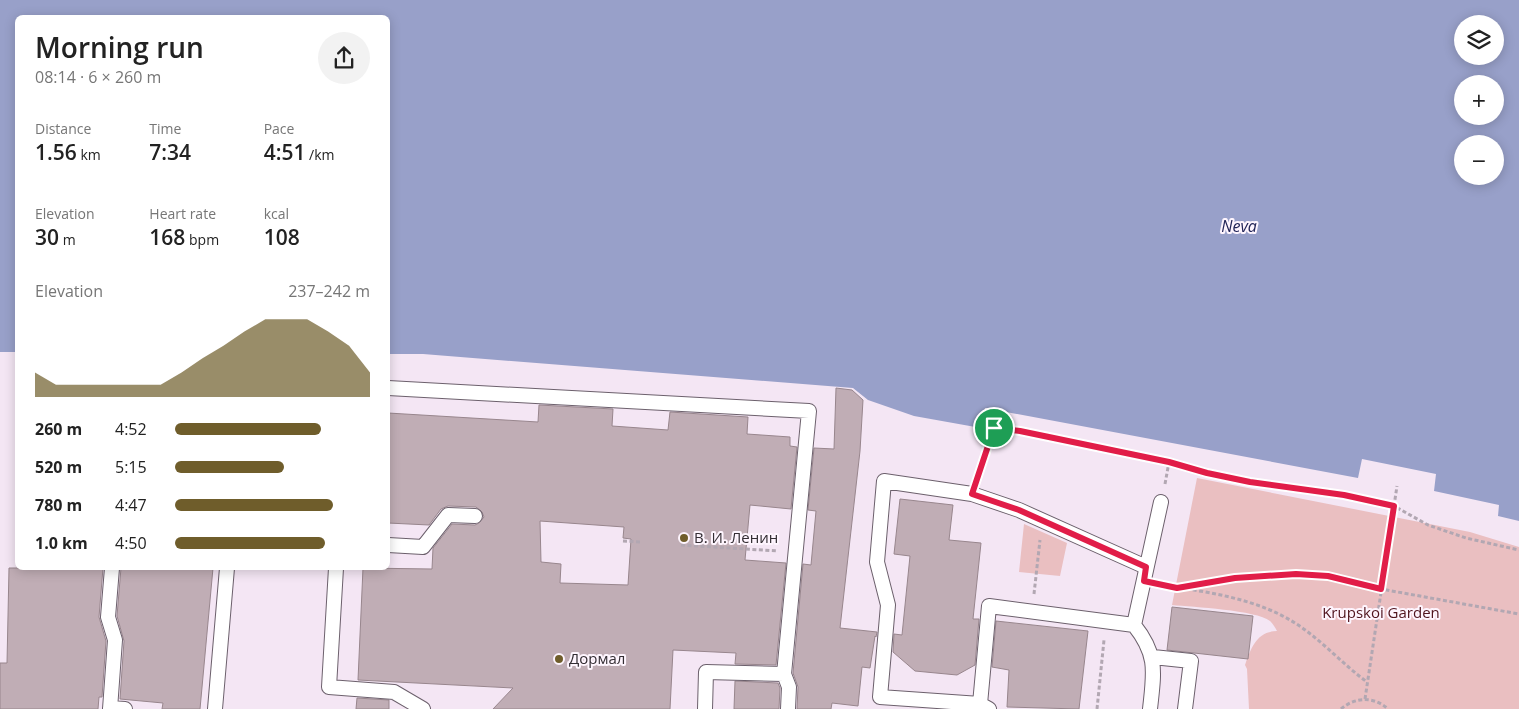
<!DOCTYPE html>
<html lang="en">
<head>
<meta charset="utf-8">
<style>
  body { margin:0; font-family:"Open Sans",sans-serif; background:#f2f2f2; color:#222; height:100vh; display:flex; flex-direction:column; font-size:19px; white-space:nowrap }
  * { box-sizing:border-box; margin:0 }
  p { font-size:16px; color:#767676 }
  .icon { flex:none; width:28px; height:28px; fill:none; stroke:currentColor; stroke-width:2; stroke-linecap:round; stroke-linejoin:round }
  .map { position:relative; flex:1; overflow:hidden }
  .panel { position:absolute; left:15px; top:15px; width:375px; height:555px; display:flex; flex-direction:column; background:#fff; border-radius:8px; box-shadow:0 2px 12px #0003 }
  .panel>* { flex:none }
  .controls { position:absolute; left:1454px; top:15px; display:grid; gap:10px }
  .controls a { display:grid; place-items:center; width:50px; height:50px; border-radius:50%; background:#fff; box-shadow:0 2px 12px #0003; font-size:25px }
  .pin { position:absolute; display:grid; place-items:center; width:42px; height:42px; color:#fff; margin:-21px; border:2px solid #fff; border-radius:50%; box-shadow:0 1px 5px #0007 }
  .round { display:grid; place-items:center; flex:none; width:52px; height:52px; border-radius:26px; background:#f2f2f2 }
  .head { display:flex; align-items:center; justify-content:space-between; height:85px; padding:0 20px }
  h1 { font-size:28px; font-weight:600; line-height:38px }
  .stats { display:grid; grid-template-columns:repeat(3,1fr); gap:8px; height:85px; padding:5px 20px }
  .stats div { display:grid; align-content:center }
  .stats b { font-size:21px; font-weight:600 }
  .stats small { font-size:14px; font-weight:400 }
  .stats p { font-size:14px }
  .chart { height:140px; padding:10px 20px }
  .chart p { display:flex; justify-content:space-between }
  .chart svg { width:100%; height:90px; margin-top:5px; fill:#6f5d2b; opacity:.7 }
  ul { padding:0 20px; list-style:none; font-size:16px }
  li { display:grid; grid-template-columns:80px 60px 1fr; align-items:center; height:38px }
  li i { height:12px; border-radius:6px; background:#6f5d2b }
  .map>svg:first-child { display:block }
  .green { fill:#eabfc1 }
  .water { fill:#98a0c9; fill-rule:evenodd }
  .building { fill:#c0adb5; stroke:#98868d; fill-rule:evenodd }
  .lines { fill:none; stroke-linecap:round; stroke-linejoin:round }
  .lane-casing { stroke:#6c606c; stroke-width:16 }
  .path { stroke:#b2a7b2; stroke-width:3; stroke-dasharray:4 2.5; stroke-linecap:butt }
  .lane { stroke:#fff; stroke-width:14 }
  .route-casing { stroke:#fff; stroke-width:10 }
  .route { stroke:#e11d48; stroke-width:6 }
  .poi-dot { fill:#6f5d2b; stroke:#fef5fe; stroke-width:2 }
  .labels { text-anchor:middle; stroke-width:4; stroke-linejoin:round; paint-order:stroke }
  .poi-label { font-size:15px; fill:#332d33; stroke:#fef5fe; text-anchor:start }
  .park-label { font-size:15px; fill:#50131d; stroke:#fef5fe }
  .water-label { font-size:16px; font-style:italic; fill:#222558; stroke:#fef5fe }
</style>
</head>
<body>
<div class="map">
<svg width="1519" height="709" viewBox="0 0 1519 709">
  <rect width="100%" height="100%" fill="#f4e6f4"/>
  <path class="green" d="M1197 478 1470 532 1519 547V709H1249L1247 669 1245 665C1251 648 1257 631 1277 631 1275 627 1273 624 1270 621 1256 610 1193 607 1172 605Z
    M1024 524 1067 543 1060 576 1019 572Z"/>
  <path class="water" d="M0 0H1519V521L1498 516 1499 505 1434 491 1436 474 1362 459 1358 478 985 408 981 428 914 416 868 400 853 388 423 354H388V18H18L17 352H0ZM1462 24H1495V56H1462ZM1462 84H1495V116H1462ZM1462 144H1495V176H1462Z"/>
  <path class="building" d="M836 388 852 390 863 400 860 451 840 628 877 632 876 637 875 636 870 668 862 667 858 706 832 703 831 709H797L798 687 793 673 803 564 811 565 816 511 808 510 814 448 834 449Z
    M539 405 613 409 612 426 668 430 670 412 748 417 747 434 790 437V446L797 447 791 509 750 505 745 560 786 563 776 665 735 664 736 653 673 650 670 709H493L513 688 358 680 363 568 432 569 433 548 452 524 475 525 479 523 484 517 482 512 476 507 448 506 441 509 429 525 388 523V413L538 422ZM540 521 624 527 623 538 631 539 628 585 560 583 561 564 541 562Z
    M900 499 953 505 949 540 981 543 973 619H979L975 665 957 675 915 671 893 652 894 634 902 635 910 556 894 554Z
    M9 568H103L99 617 106 641 102 697H99L98 709H0V663H7Z
    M121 568H213L200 709H162L163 703 120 699 124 641 117 616Z
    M1172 607 1253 616 1248 659 1167 650Z
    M996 621 1088 631 1079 709 1007 707 1009 670 992 667Z
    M735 681 778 683 780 688 779 709H734Z
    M357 698 389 700V709H356Z"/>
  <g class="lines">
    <defs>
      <path id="lane" d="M388 388 809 411 784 674 706 672 705 709
        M388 545 423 547 448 515 475 516
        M336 568 329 687 394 692 423 709
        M1134 625 1161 502
        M1153 657 1191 661 1185 709
        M784 674 789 687 788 709
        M980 704 880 697 888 605 877 562 884 481 972 494 1019 510 1146 567
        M110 708 125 709
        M110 709 115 640 108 617 112 568
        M215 709 227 568
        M989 709 980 704 989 606 1134 625C1158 655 1154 672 1150 709"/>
    </defs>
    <use href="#lane" class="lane-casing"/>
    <path class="path" d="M978 476 993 429 1020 431 1169 462 1207 473 1250 482 1344 495 1394 506 1428 525 1466 538 1519 550
      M1165 484 1169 462
      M623 541 642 542
      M681 545 778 551
      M1161 584 1177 588 1262 575 1328 576 1381 589 1519 614
      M1180 588C1216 593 1258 601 1290 620 1318 636 1341 663 1367 682
      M1034 594 1040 540
      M1365 699 1397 486
      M1097 709 1104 640
      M1341 709C1355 697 1374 696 1388 709"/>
    <use href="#lane" class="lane"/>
  </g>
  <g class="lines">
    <defs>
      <path id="route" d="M994 428 1020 431 1169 462 1207 473 1250 482 1344 495 1394 506 1381 589 1328 576 1296 574 1235 578 1177 588 1144 581 1146 567 1019 510 972 494Z"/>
    </defs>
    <use href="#route" class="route-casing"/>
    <use href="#route" class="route"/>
  </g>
  <g class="poi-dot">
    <circle cx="684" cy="538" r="5"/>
    <circle cx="559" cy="659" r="5"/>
  </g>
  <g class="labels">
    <g class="poi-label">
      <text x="694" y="543">В. И. Ленин</text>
      <text x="569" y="664">Дормал</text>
    </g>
    <g class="park-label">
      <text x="1381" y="618">Krupskoi Garden</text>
    </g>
    <g class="water-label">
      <text x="1239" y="232">Neva</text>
    </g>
  </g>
</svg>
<div class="controls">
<a><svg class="icon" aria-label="layers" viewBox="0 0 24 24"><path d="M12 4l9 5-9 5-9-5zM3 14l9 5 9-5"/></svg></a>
<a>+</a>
<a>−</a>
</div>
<div class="pin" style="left:994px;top:428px;background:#1e9e55"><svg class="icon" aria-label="arrive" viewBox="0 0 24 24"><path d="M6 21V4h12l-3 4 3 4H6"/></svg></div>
<section class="panel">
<div class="head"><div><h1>Morning run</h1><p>08:14 · 6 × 260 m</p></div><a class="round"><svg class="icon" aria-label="share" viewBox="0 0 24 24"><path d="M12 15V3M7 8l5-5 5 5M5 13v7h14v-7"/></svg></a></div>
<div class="stats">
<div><p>Distance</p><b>1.56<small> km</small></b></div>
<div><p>Time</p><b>7:34</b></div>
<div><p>Pace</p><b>4:51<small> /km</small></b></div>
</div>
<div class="stats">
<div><p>Elevation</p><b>30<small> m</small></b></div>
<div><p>Heart rate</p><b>168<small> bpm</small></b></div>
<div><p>kcal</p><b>108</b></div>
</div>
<div class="chart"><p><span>Elevation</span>237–242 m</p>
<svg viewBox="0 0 160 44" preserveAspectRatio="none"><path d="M0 44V32L10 38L20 38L30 38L40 38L50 38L60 38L70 32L80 25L90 19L100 12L110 6L120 6L130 6L140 12L150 19L160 32V44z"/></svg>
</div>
<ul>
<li><b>260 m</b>4:52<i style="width:75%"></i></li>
<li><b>520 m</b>5:15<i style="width:56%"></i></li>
<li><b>780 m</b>4:47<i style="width:81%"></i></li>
<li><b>1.0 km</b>4:50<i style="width:77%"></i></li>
</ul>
</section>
</div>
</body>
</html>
